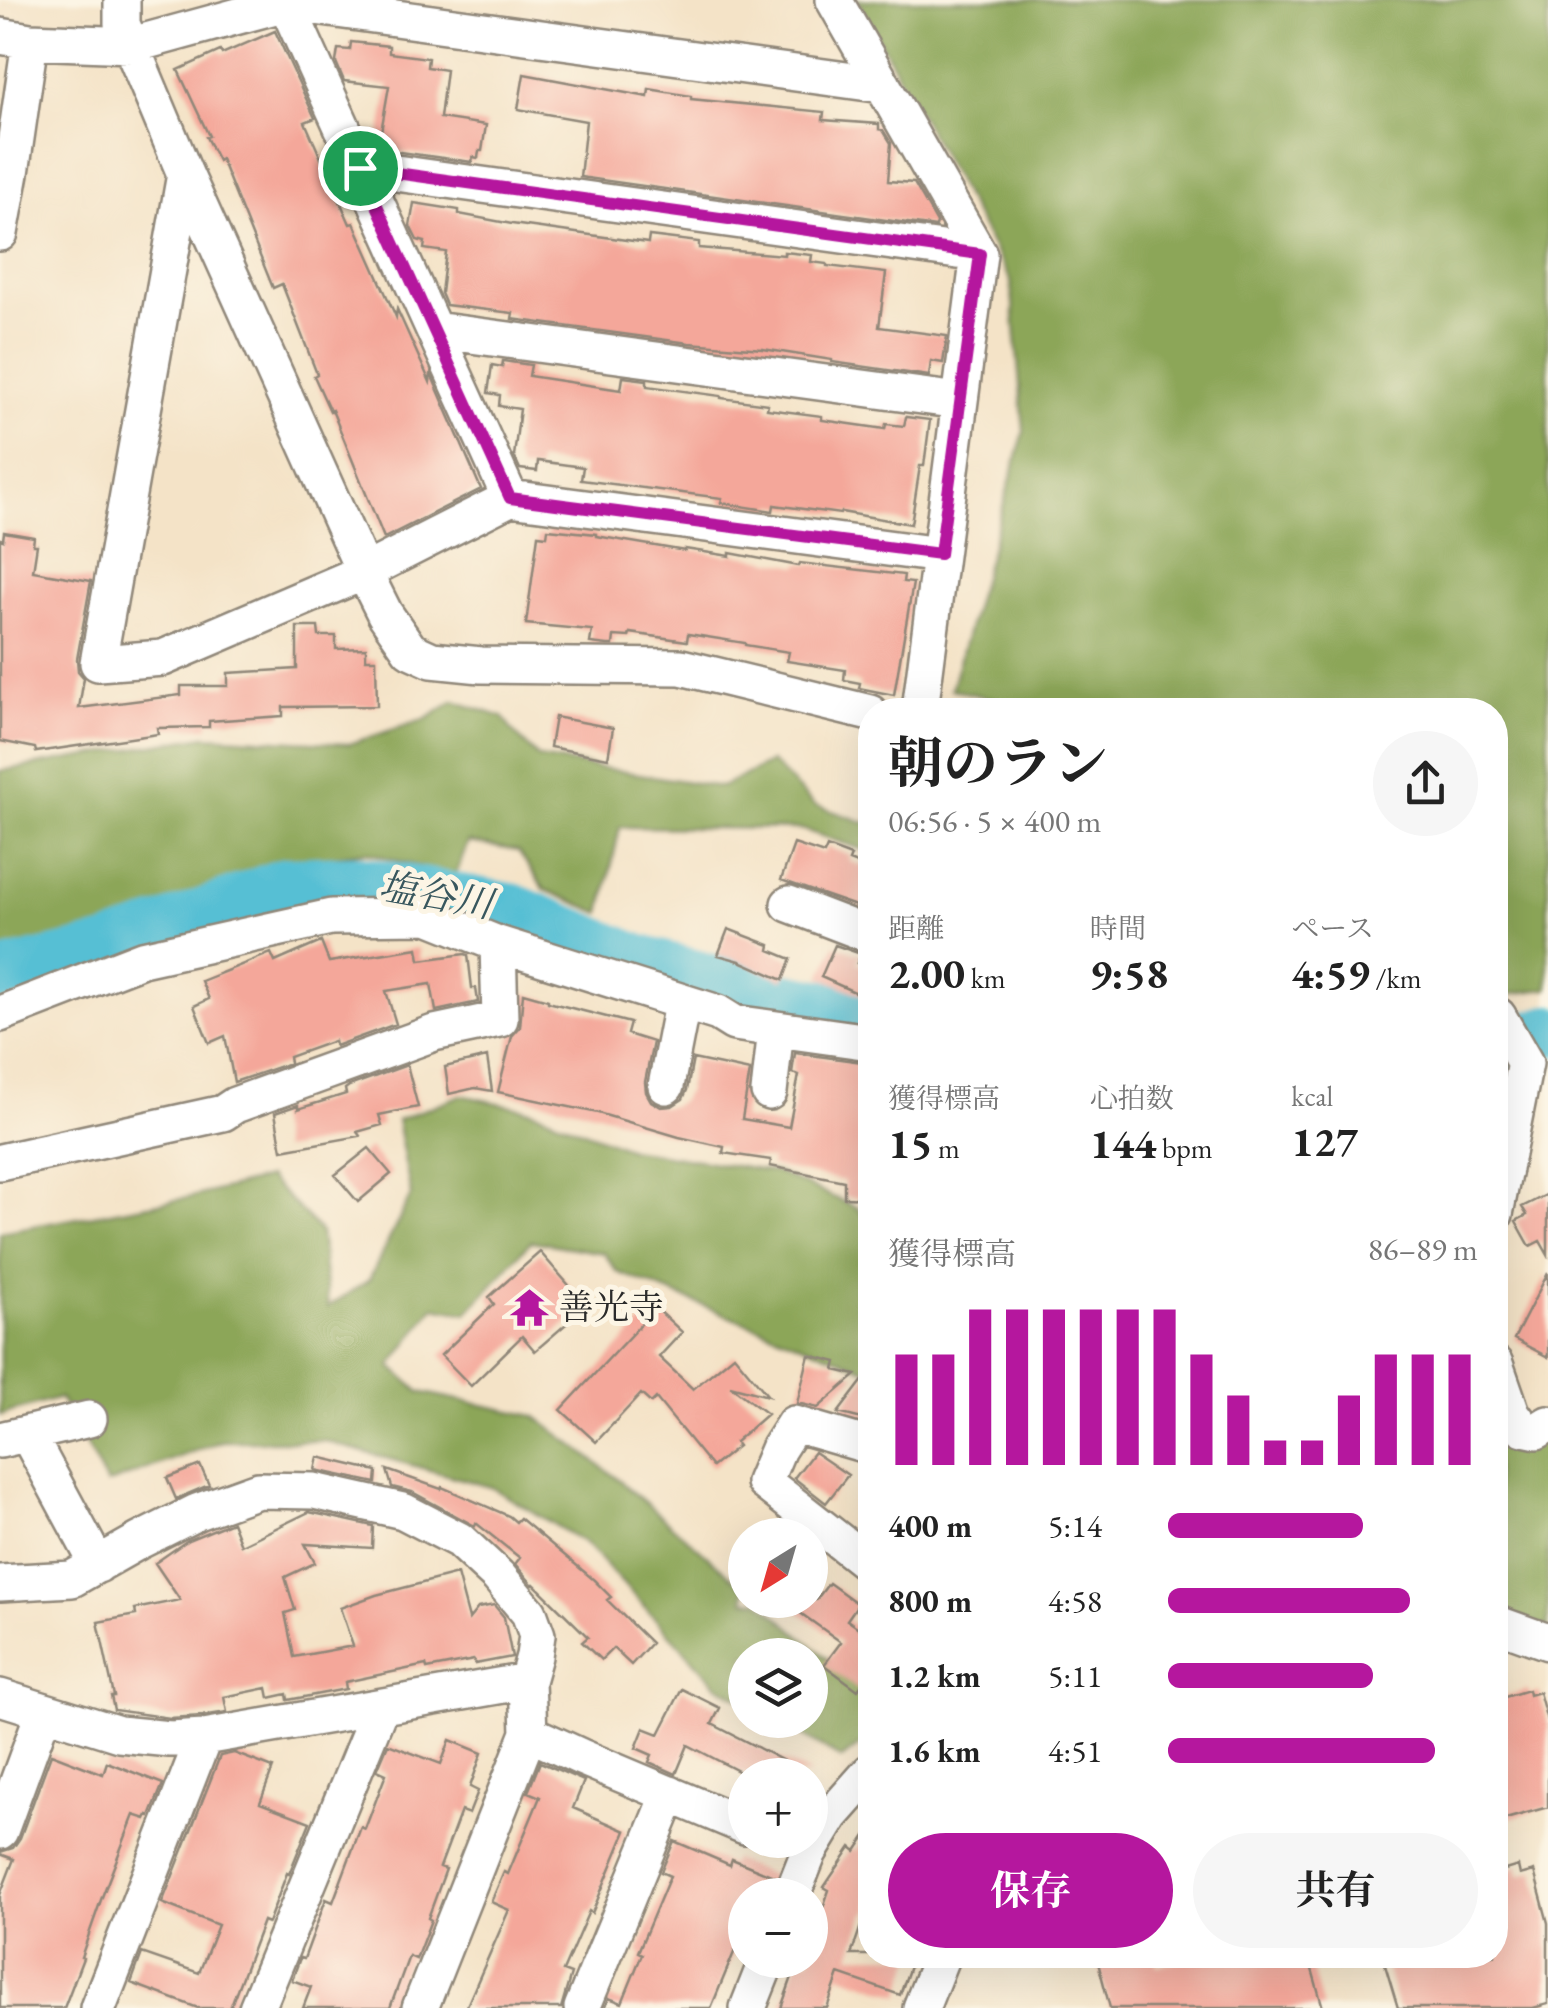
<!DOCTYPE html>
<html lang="ja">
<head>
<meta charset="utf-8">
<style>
  body { margin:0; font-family:"EB Garamond","Noto Serif JP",serif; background:#f6f6f6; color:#222; height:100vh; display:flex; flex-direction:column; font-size:38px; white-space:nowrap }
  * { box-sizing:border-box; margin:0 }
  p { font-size:32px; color:#767676 }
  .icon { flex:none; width:55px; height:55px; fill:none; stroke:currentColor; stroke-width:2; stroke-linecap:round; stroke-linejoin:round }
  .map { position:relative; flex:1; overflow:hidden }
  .details { position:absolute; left:858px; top:698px; width:650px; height:1270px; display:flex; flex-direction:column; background:#fff; border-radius:40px; box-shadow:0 10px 40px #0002 }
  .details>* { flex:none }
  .needle { width:65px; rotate:217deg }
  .fabs { position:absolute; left:728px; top:1518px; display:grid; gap:20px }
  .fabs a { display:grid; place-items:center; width:100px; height:100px; border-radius:50%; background:#fff; box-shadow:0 10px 40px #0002; font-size:50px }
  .pin { position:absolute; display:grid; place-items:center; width:85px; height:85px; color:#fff; margin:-42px; border:5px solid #fff; border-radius:50%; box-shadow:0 2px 10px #0007 }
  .round { display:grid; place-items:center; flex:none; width:105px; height:105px; border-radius:52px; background:#f6f6f6 }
  .overview { display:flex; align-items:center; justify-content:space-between; height:170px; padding:0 30px }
  h1 { font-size:55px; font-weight:700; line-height:75px }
  .figures { display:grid; grid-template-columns:repeat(3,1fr); gap:15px; height:170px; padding:10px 30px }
  .figures div { display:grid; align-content:center }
  .figures b { font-size:42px; font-weight:700 }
  .figures small { font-size:28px; font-weight:400 }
  .figures p { font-size:28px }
  .chart { height:280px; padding:20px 30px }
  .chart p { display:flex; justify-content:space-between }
  .chart svg { width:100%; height:180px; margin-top:10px; stroke:#b5179e; stroke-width:6 }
  .button { display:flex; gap:20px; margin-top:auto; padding:20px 30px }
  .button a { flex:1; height:115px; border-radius:60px; background:#b5179e; color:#fff; font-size:40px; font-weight:700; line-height:115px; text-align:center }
  .button a+a { background:#f6f6f6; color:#222 }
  ul { padding:0 30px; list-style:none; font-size:32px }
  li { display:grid; grid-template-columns:160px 120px 1fr; align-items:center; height:75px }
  li i { height:25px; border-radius:12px; background:#b5179e }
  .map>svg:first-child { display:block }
  .forest { fill:#8ca659; stroke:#5c6842; stroke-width:2.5 }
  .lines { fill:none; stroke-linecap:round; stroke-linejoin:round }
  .river { stroke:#57bfd4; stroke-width:52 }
  .building { fill:#f4a79a }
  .minor-casing { stroke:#908779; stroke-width:40 }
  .minor { stroke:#fff; stroke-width:35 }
  .route-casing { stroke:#fff; stroke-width:20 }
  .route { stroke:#b5179e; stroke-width:12 }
  .labels { text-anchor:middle; stroke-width:10; stroke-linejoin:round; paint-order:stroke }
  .poi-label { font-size:35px; fill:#2b2b2b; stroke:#fcf5e5; text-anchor:start }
  .water-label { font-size:38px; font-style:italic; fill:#38575e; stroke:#fcf5e5 }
</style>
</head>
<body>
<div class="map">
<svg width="1548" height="2008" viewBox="0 0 1548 2008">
  <rect width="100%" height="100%" fill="#fcf5e5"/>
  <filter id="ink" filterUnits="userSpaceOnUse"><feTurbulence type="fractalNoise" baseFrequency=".01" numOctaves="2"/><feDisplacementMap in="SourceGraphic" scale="20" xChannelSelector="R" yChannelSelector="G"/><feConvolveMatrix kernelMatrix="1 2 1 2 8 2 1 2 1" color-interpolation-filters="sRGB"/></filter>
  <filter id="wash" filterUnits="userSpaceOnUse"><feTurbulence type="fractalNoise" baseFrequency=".0048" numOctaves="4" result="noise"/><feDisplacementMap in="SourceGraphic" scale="40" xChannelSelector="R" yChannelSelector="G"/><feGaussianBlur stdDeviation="2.25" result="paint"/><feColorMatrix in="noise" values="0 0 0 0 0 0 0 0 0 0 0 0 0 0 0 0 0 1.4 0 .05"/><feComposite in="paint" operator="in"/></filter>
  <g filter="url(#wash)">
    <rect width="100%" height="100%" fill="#f4e3c7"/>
    <path class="forest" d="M857 0H1548V989L1509 994 1495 987V710H1041L951 689 1024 432 1011 281Z
      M454 701 503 717 512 731 539 758 721 787 771 762 814 805 870 824V852L801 829 620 827 601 913 545 890 518 851 468 842 455 877 366 852 274 865 202 900 63 945 0 958V771L205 736 349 744 428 718Z
      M461 1095 531 1110 630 1149 778 1173 858 1208 870 1226V1371L617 1272 604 1253 531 1241 467 1313 434 1307 391 1366 420 1392 535 1416 614 1476 745 1588V1600H759L870 1695V1737L842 1759 777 1720H810V1655H745V1701L717 1685 585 1543 491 1487 324 1441H222L107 1484 60 1398 0 1415V1232L187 1198 268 1178 320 1231 328 1307 369 1280 411 1195 397 1120Z
      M1495 1399 1548 1438V1628L1495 1610Z"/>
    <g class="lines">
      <path class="river" d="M0 975 108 950 286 883 355 881 512 909 638 960 776 997 870 1014
        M1495 1049 1548 1031"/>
    </g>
    <g id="blocks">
      <path class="building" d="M275 31 315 118 305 122 350 224 354 223 396 317 397 309 430 382 431 374 481 489 384 538 332 410 330 411 314 376 317 374 282 284 273 288 221 159 218 161 206 137 209 136 178 70 220 51 222 54Z
        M351 42 389 46V53L428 58 427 67 446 70 440 118 486 125 482 151H479L478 158 473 157 472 162 378 149 389 86 344 81 336 62 338 49 350 50Z
        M524 74 648 97 649 89 691 96V99L824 112 823 120 879 124V129L883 130 891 143 888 181 914 183 937 223 936 227 580 177 586 121 518 109Z
        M414 203 459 210V214L512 224 648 243 649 236 699 242V248L784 255V252L812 255 811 262 827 264V266L886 273 879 327 947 336 943 363 931 361 929 376 832 362V360L763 349 689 343 512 319 513 313 446 305 441 293 446 252 424 249 425 242 417 240 410 226Z
        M503 361 531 365 529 376 621 390 623 377 647 380V386L721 396V398L768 404 767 409 822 416V420L885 429 886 424 904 426 906 417 930 420 924 466H920L911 524 841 512 840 514 774 505 773 511 721 503 722 498 581 480 583 467 538 461 537 471 520 469 514 456 520 409 499 406 500 395 488 393 492 365 502 367Z
        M548 529 596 534V536L685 551V549L730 556V553L799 566 800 563 904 575 903 582 913 583 894 695 859 688 860 683 844 680 845 670 787 661 789 652 745 645V643L688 634 687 641 630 633 629 637 614 636 613 645H608L590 643 592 630 526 624 538 535 547 536Z
        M4 532 34 537 33 545H37L33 571 91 581 77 659 78 671 84 678 79 708 181 695V686H228V673L297 669V627H318L319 636H336V649L366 648V659H376L377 706 283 707V716L209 721V727L157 728 158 734 36 752 35 748 0 741V539L3 540Z
        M555 717 613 728 608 758 550 747Z
        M794 844 824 854 827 847 851 856 849 861 870 869V911L781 880Z
        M728 929 770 945 769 950 791 959 783 980 740 961 718 955Z
        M321 942 329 962 418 948 420 960 465 954 468 955 472 988H476L478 1002 436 1011 431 984 386 991 396 1024 335 1046 334 1041 289 1057 290 1063 234 1082 225 1036 209 1043 194 1006 209 999 201 981 271 953 275 962Z
        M835 945 861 954 857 963 870 965V999L821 977Z
        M523 993 548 1000V1002L630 1023 627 1034 653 1042 645 1082 646 1092 651 1101 661 1107 672 1106 683 1099 687 1090 693 1059 750 1071 742 1119 789 1127 799 1075 792 1073 795 1053 870 1063V1198L844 1197V1181L770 1166 771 1160 723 1153 724 1147 679 1137 598 1113 498 1092 512 1036 520 1027Z
        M487 1057 492 1091 475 1088 449 1094 445 1067Z
        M407 1065 418 1107 379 1115 382 1125 357 1132 360 1136 282 1150 275 1113 298 1105V1109L346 1094 345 1089 349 1086Z
        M369 1148 391 1174 358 1202 335 1175Z
        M1548 1194V1255L1540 1241 1530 1246 1516 1221 1527 1215 1522 1207Z
        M540 1252 587 1306 535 1351 522 1336 471 1386 441 1355 494 1304 489 1297Z
        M1548 1273V1357L1514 1339Z
        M656 1308 682 1332 659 1357 693 1389 734 1355 768 1396 730 1386 767 1414 735 1442 738 1446 712 1467 656 1398 651 1403 641 1394 596 1442 561 1410Z
        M809 1355 837 1362 835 1370 856 1375 818 1408 797 1403Z
        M870 1371V1421L838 1413Z
        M814 1452 848 1475 826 1503 794 1478Z
        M318 1457 377 1471 376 1483 315 1470Z
        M200 1465 209 1485 176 1499 167 1478Z
        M387 1470 441 1489 442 1487 509 1516 516 1522 520 1518 594 1580 611 1597 607 1600 651 1643 631 1665 613 1648 601 1660 582 1642 588 1637 534 1584 533 1585 515 1564 520 1558 476 1523 475 1526 412 1492 392 1487Z
        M309 1512 373 1526 372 1548 305 1544 315 1563 285 1577 295 1610 285 1613 294 1657 353 1646 340 1608 376 1595 457 1574 469 1619 478 1608 494 1605 504 1617 512 1657 475 1664 474 1660 427 1669 426 1665 345 1682 346 1689 288 1700 287 1694 269 1698 267 1688 224 1697 227 1712 202 1716 170 1718 114 1710 111 1696H114L98 1622 136 1615 135 1609 180 1600 155 1563 188 1540 232 1522 241 1545Z
        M829 1583 858 1604 847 1620 870 1636V1673L858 1690 824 1665 841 1642 782 1600H816Z
        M682 1689 720 1708 712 1724 811 1775H746L688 1745 676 1774 649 1762 652 1755 636 1748 644 1728 659 1734Z
        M1528 1690 1529 1695 1539 1692 1548 1724V1807L1495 1822V1700Z
        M450 1740 482 1753 470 1787 478 1791 469 1814 461 1811 440 1867 446 1869 428 1918 431 1920 416 1959 409 1956 390 2008H303L311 1987 292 1980 300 1958 304 1959 326 1899 333 1902 361 1827 365 1829 386 1774 377 1770 388 1744 441 1764Z
        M234 1753 273 1768 260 1803 310 1822 289 1874 287 1873 268 1923 263 1921 230 2008H198L131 1983 142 1953 199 1973 218 1925 162 1903 220 1756Z
        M51 1754 103 1774 107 1762 163 1784 150 1816 148 1815 146 1819 134 1815 102 1897 81 1957 83 1958 64 2008H0V1895L14 1859 0 1854V1852L13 1848 20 1838Z
        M540 1762 584 1781 573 1808 626 1831 592 1913 589 1911 563 1971 571 1974 561 2008H466L509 1910 491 1902 504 1872 508 1874 540 1797 528 1792Z
        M870 1830V1909L864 1917 851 1955H914L900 1995 839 1974 827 2008H781L798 1960H810V1947L829 1890 824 1887 851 1847 856 1851Z
        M674 1841 730 1865 732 1859 776 1877 772 1892 770 1895H745V1954L735 1950 711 2008H605L609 1998 622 2003 642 1954 638 1952 670 1876 661 1872Z
        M1518 1866 1520 1875 1534 1871 1548 1923V2004L1533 2008H1398L1382 1955H1495V1873Z
        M1096 1955H1155L1157 1966 1197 1955H1308L1323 2008H1110Z"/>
    </g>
  </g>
  <g filter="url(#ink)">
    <use href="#blocks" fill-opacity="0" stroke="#908779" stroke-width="2.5"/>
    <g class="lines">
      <defs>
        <path id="minor" d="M122 0V24L185 174 364 572 385 614 410 650 432 660 481 665 681 667 870 713
          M287 0 286 3 510 498
          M834 0 979 254 920 710
          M0 36 30 41 132 45 286 3 883 85
          M360 168 979 254
          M185 174 98 663 163 658 364 572 510 498 940 555
          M0 233 11 173 30 41
          M434 330 959 401
          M789 904 870 935
          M0 1014 142 959 331 917 428 916 498 944 718 1013 734 1023 870 1042
          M1495 1014 1498 1016 1525 1063 1495 1214
          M666 1086 682 1004
          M769 1092 776 1029
          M0 1162 223 1113 235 1105 434 1033 500 1019 498 944
          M1495 1364 1512 1413 1523 1428 1537 1431 1548 1424
          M28 1435 98 1565
          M0 1440 89 1419
          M870 1446 794 1424 778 1449 764 1482 870 1565
          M0 1583 72 1579 139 1541 197 1512 258 1490 314 1491 403 1511 459 1540 498 1576 529 1613 537 1635 534 1656 527 1681 529 1733 420 2008
          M1495 1623 1548 1642
          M0 1697 119 1734 170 1739 204 1737 527 1681
          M529 1733 581 1757 745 1826
          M0 1831 44 1711
          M792 1895 809 1852 831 1816 870 1772
          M98 2008 204 1737
          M257 2008 380 1708
          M582 2008 670 1794
          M748 2008 767 1960
          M921 2008 942 1955"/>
      </defs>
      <use href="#minor" class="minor-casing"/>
      <use href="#minor" class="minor"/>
    </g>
  </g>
  <g class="lines" filter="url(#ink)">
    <defs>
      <path id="route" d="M360 168 980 254 940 554 510 498Z"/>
    </defs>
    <use href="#route" class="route-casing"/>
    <use href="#route" class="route"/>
  </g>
  <defs>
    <symbol id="temple-bare" viewBox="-9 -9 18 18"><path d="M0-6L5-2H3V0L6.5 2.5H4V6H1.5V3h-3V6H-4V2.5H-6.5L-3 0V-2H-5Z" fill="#b5179e" stroke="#fcf5e5" stroke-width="2.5" paint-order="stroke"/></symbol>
  </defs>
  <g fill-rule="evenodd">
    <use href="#temple-bare" x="502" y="1280" width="55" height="55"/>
  </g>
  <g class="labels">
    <g class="poi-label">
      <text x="559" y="1319">善光寺</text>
    </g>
    <g class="water-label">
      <text transform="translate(436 895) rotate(10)" y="13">塩谷川</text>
    </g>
  </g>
</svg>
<div class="fabs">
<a><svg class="needle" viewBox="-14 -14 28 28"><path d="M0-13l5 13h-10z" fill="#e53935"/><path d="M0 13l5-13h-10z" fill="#767676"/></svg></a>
<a><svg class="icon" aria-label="layers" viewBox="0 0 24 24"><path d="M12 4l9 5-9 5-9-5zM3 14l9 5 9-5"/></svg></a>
<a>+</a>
<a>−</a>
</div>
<div class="pin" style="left:360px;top:168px;background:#1e9e55"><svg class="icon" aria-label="arrive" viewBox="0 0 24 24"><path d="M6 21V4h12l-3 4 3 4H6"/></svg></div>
<section class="details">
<div class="overview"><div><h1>朝のラン</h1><p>06:56 · 5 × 400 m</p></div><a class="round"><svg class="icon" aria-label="share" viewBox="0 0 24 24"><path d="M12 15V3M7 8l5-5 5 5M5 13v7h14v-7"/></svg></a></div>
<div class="figures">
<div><p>距離</p><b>2.00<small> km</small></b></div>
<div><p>時間</p><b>9:58</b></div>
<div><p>ペース</p><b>4:59<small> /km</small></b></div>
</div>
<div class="figures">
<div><p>獲得標高</p><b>15<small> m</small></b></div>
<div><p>心拍数</p><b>144<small> bpm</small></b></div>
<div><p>kcal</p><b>127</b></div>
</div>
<div class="chart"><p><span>獲得標高</span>86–89 m</p>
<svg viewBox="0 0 160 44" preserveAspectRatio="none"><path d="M5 44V17M15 44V17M25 44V6M35 44V6M45 44V6M55 44V6M65 44V6M75 44V6M85 44V17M95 44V27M105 44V38M115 44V38M125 44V27M135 44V17M145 44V17M155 44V17"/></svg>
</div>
<ul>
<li><b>400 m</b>5:14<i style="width:63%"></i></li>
<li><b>800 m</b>4:58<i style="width:78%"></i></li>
<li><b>1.2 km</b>5:11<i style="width:66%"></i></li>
<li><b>1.6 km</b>4:51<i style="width:86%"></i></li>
</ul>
<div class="button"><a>保存</a><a>共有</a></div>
</section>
</div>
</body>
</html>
